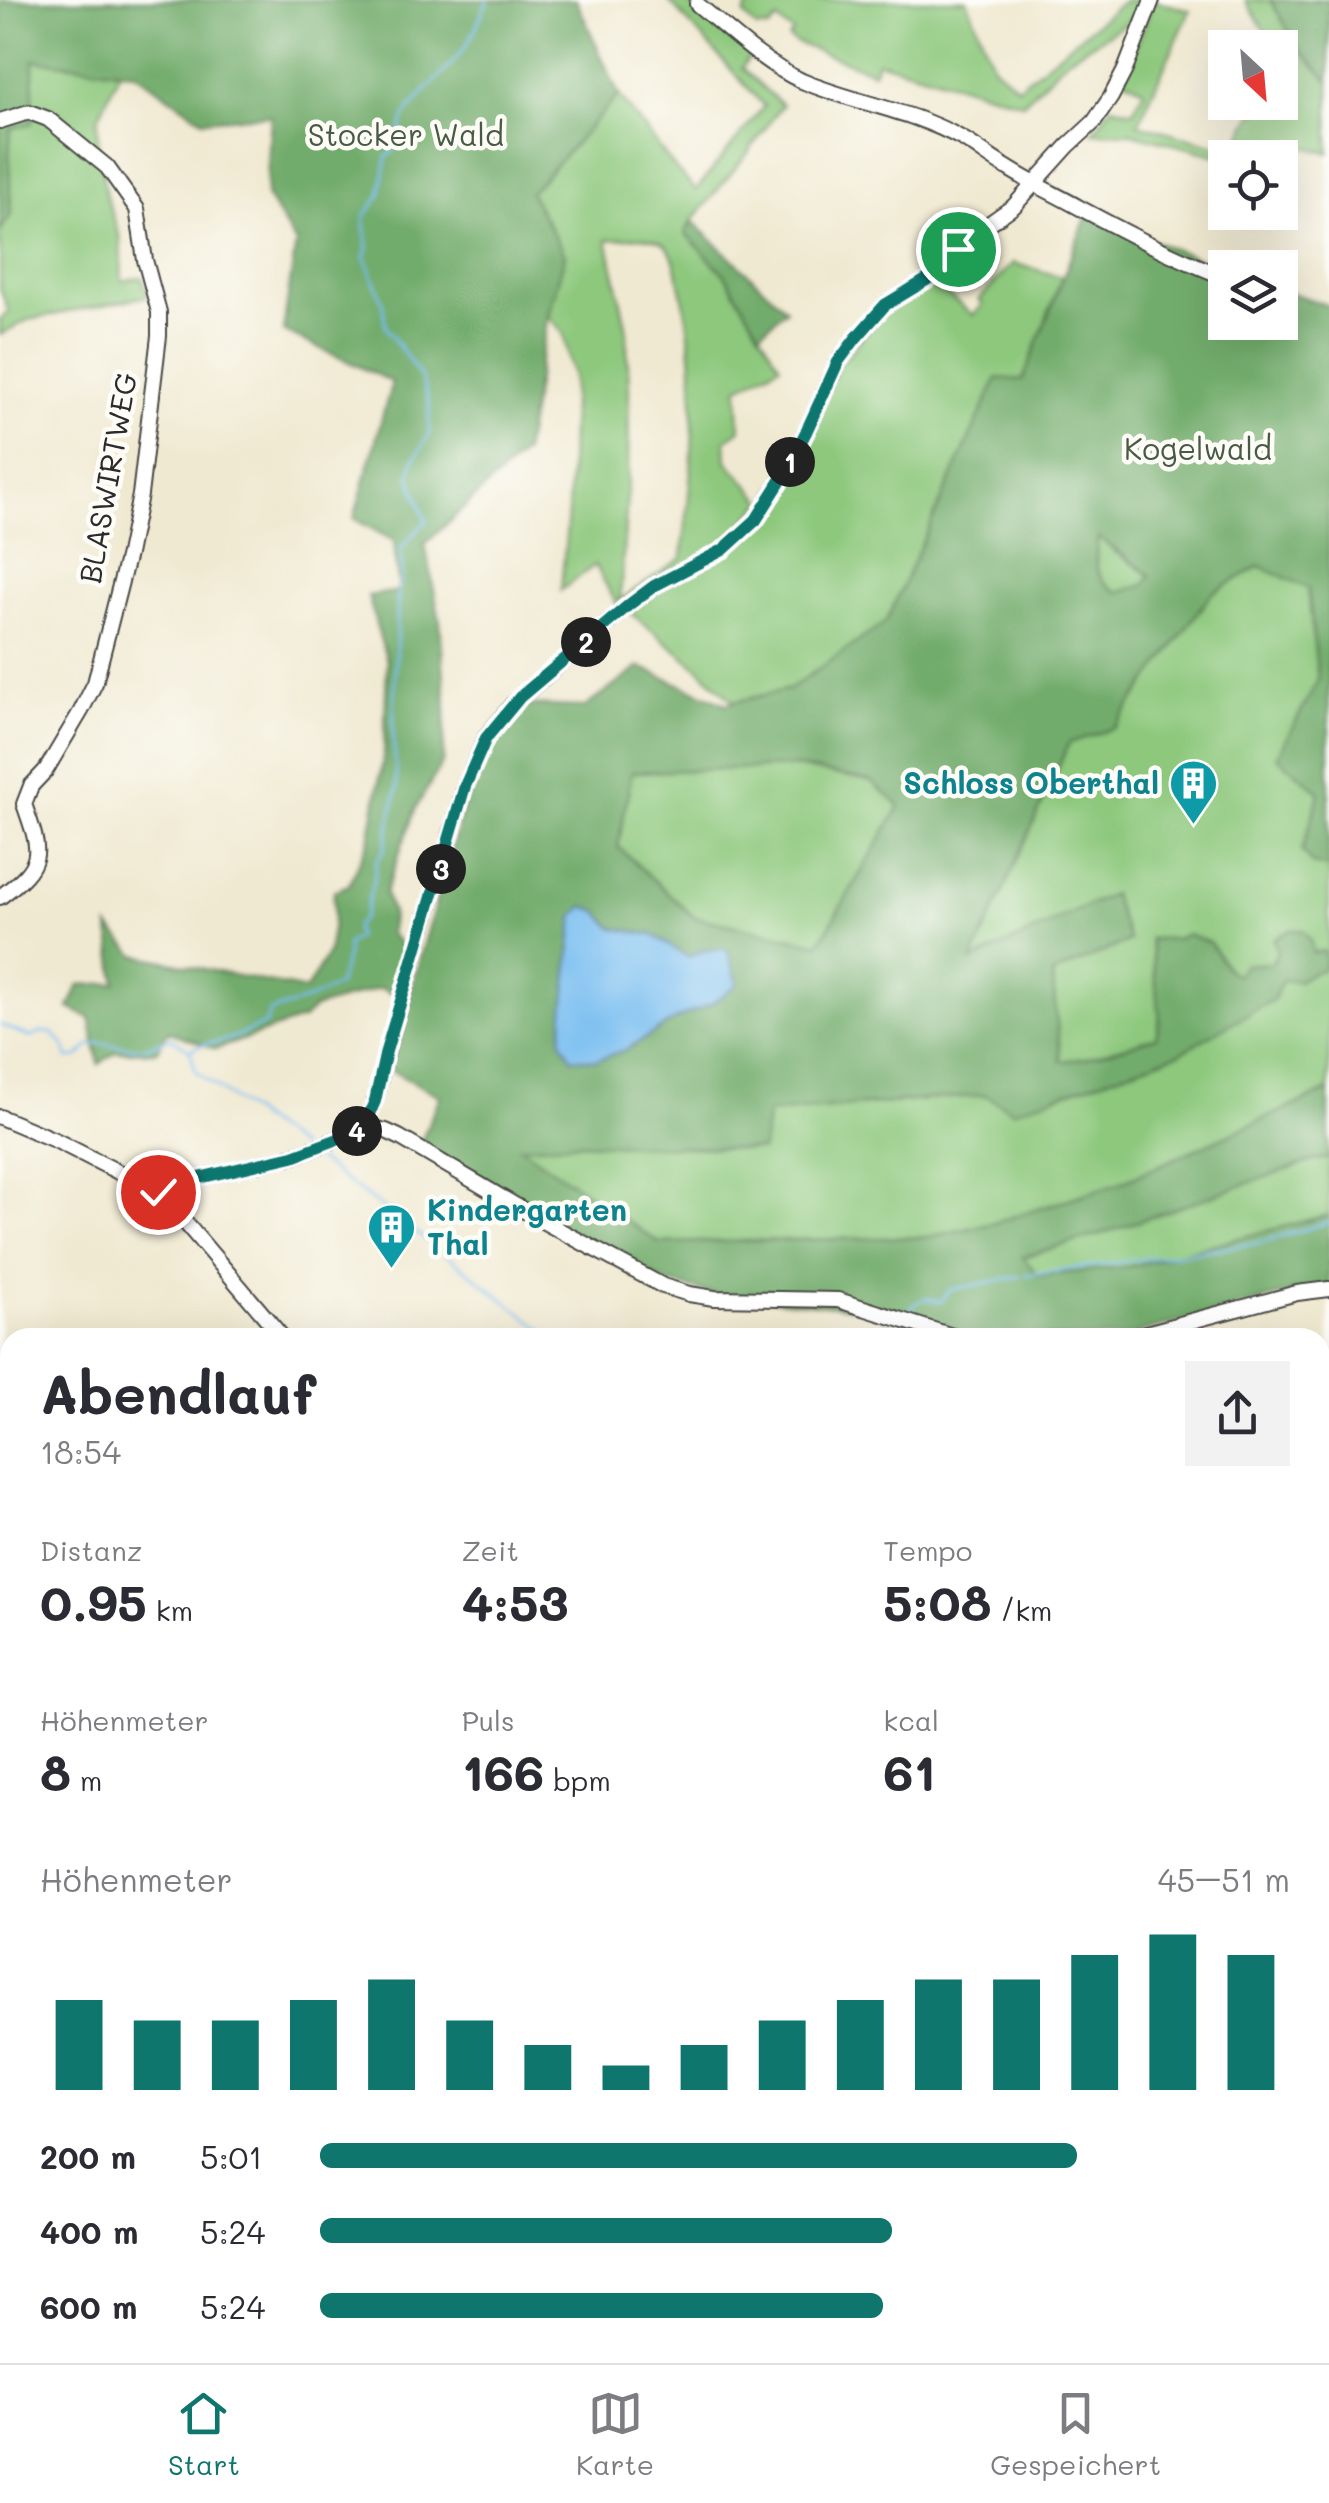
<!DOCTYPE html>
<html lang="de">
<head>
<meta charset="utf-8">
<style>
  body { margin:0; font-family:Mali,sans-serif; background:#f2f2f3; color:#2b2b33; height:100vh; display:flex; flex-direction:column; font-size:38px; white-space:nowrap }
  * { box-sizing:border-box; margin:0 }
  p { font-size:32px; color:#7c7c81 }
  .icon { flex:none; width:55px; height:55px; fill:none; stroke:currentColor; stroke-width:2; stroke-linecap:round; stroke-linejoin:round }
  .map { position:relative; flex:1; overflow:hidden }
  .drawer { position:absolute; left:0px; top:1328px; width:1330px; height:1038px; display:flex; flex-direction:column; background:#fff; border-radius:30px 30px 0 0; box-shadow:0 10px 40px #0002 }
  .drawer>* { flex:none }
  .needle { width:65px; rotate:154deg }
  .fabs { position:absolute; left:1208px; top:30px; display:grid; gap:20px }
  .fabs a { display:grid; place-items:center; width:90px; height:90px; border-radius:0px; background:#fff; box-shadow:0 10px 40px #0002; font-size:50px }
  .pin { position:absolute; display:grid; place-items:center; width:85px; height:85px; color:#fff; margin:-42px; border:5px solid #fff; border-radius:50%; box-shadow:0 2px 10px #0007 }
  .km { position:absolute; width:50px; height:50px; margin:-25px; border-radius:50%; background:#222; color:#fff; font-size:28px; line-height:50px; text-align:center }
  .round { display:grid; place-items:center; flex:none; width:105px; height:105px; border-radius:0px; background:#f2f2f3 }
  .summary { display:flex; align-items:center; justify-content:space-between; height:170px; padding:0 40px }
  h1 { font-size:55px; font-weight:700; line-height:75px }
  .figures { display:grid; grid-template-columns:repeat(3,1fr); gap:15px; height:170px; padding:10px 40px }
  .figures div { display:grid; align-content:center }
  .figures b { font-size:50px; font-weight:700 }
  .figures small { font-size:28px; font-weight:400 }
  .figures p { font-size:28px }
  .chart { height:280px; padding:20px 40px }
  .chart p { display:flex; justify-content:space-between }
  .chart svg { width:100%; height:180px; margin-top:10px; stroke:#0f766e; stroke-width:6 }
  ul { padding:0 40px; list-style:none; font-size:32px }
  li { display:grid; grid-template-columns:160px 120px 1fr; align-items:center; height:75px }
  li i { height:25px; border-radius:12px; background:#0f766e }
  .dock { display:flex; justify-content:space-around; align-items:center; height:140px; border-top:2px solid #e1e1e2; background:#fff; font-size:28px; color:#7c7c81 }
  .dock a { display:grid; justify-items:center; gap:5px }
  .dock .on { color:#0f766e }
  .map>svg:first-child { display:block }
  .green { fill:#8dc87d; stroke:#5c7a54; stroke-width:2.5; fill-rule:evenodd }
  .forest { fill:#72ac6c; stroke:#4e6c4c; stroke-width:2.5; fill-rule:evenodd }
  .water { fill:#7bbff1; stroke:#53758e; stroke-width:2.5 }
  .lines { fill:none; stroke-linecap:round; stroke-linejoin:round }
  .stream { stroke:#7bbff1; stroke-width:2.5 }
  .minor-casing { stroke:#494844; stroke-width:18 }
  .minor { stroke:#fff; stroke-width:14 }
  .route-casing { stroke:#fff; stroke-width:20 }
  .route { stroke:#0f766e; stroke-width:12 }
  .labels { text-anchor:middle; stroke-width:9; stroke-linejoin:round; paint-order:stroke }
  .park-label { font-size:30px; fill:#485a44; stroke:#fdfcf7 }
  .street-label { font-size:30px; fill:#2b2b2b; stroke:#fdfcf7 }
  .culture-label { font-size:30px; font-weight:bold; fill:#0d838f; stroke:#fdfcf7; text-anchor:end }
</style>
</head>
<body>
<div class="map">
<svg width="1329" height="2363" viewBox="0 0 1329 2363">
  <rect width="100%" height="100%" fill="#fdfcf7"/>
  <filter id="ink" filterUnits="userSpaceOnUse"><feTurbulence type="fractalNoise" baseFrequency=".01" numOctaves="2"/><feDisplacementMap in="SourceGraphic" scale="20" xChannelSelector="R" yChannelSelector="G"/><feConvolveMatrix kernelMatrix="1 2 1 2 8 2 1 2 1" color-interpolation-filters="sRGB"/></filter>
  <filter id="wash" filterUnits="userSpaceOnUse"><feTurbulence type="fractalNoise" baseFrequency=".0048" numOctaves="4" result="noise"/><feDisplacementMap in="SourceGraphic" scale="40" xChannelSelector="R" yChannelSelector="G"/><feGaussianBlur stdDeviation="2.25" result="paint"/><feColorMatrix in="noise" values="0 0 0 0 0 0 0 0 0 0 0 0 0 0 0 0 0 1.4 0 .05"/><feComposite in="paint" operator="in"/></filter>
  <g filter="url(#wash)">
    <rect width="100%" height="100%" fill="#f0e9d1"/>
    <path class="green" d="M668 0H687L753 52 742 68 782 105 748 153 692 221 685 233 725 275 780 365 738 388 740 430 726 440 727 461 763 501 733 536 619 608 595 565 561 590 568 513 573 377 563 333 548 316 565 255 530 193 619 95 673 166 696 190 764 106ZM640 237C646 238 656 239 662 243 675 252 676 270 680 284 701 368 693 473 682 558L620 600 628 483 629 387 626 325 607 240Z
      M751 0H967L994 67 1018 87 1125 0H1148L1140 24 1130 21 1067 59 1023 103 877 61 873 72 794 42 789 38 793 32 777 20 769 28H757L744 15Z
      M1154 0 1190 11 1138 124 1234 150 1259 103 1280 102V48L1275 47 1245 0H1270L1300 50 1329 81V153L1292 144 1280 164V158H1225L1132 133 1093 132 1111 106 1133 111 1144 90 1124 79Z
      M33 60 120 71 98 118V144L106 196 120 237 122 281 142 277 148 296 28 320 0 335V319L9 312 0 288V231L11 215 9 155 11 129 32 122Z
      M1013 263 1062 277 1023 381 997 379 886 622 790 689 734 702 696 666 627 610 755 524 838 367 886 308 931 281 973 315 983 304 979 300Z
      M1098 536 1115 552 1150 575 1145 586 1118 592C1093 579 1094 561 1098 536Z
      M1260 566 1308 588 1318 680 1277 756 1320 792 1302 851 1312 864 1329 868V1090L1122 1182 994 1223 927 1237 659 1243 519 1147 582 1143 762 1149 768 1113 985 1095 1241 1017 1274 999 1282 980 1298 981 1311 973 1322 970 1325 964 1323 952H1277L1272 963 1237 976 1228 970 1210 943 1187 934 1176 939H1150L1160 1016 1156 1037 1086 1058 1060 1061 1052 973 1129 941 1112 894 971 962 1069 743 1114 728 1211 594Z
      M796 767 871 781 901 806 819 944 694 917 618 847 632 772Z
      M1329 1158V1215L1131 1266 1038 1276 1022 1257 1101 1234 1312 1161Z
      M10 1925V2238L0 2249V1930Z
      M91 2355H299L282 2363H86Z
      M367 2355H573L562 2363H378Z"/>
    <path class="forest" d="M0 0H576L619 95 530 193 565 255 548 316 524 452 425 544 440 621 446 703 443 761 415 810 385 893 392 913 390 934 410 954 394 994 380 988 314 1008 303 1019 216 1049 168 1031 157 1051 116 1052 99 1064 90 1018 69 1008 79 985 116 983 109 927 136 955 306 990 328 953 333 923 334 891 349 885 369 841 384 753 387 662 368 596 399 591 394 541 354 519 392 382 283 331 296 243 266 196 271 115 203 120 135 73 34 60 32 123 11 129 9 155 11 215 0 231Z
      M1270 0H1329V81L1300 50Z
      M1087 215 1225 269V322H1280V289L1329 306V868L1312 864 1302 851 1320 792 1277 757 1318 680 1308 588 1259 566 1211 594 1114 728 1069 743 972 961 1112 894 1129 941 1052 974 1061 1061 1086 1058 1156 1037 1160 1016 1150 939H1176L1187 934 1210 943 1228 970 1237 975 1244 965 1272 963 1277 952 1274 939 1290 930H1302L1310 939 1313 953 1324 951 1325 964 1322 970 1311 973 1298 981 1282 980 1274 999 1178 1054 1013 1111 985 1095 768 1113 762 1150 582 1143 520 1147 659 1243 927 1237 994 1223 1122 1182 1329 1090V1158L1312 1161 1101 1234 1023 1257 1039 1276 1131 1266 1329 1215V1286L1298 1291 1120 1338 969 1337 943 1332 888 1311 714 1294 665 1282 538 1215 420 1144 440 1096 388 1069 469 787 490 741 520 705 585 707 640 667 726 704 790 689 886 622 997 378 1023 380ZM1098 537 1150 575 1145 585 1118 592C1093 579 1094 562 1098 537ZM796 767 871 781 900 806 819 944 694 917 618 847 632 772ZM598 911 613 928 653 935 688 958 704 950 711 1004 674 1020 627 1049 569 966 574 917Z
      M692 221 786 309 760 333 725 275 685 233Z"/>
    <path class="water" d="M584 906 598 911 613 928 653 935 688 957 704 950 727 949 738 984 711 1004 674 1020 627 1049 597 1060 572 1058 561 1040 574 917Z"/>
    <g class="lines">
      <path class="stream" d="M0 1025 31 1037 41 1032 52 1033 64 1045 68 1058 78 1057 89 1046 100 1043 140 1049 171 1038 190 1050 196 1072 300 1148
        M190 1050C204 1042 218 1044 232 1038 244 1034 252 1028 265 1025L270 1012 310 999 338 985 347 955V944L357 937 355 927 364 917 375 874 376 861 384 851 397 789 393 732 398 594 402 577 400 550 426 521 410 476 412 464 429 433V404L421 377 386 328 382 301 365 258 368 247 364 217 380 196 387 157C402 146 398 130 406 115 421 90 446 74 463 50 474 36 480 16 488 0
        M311 1155 461 1266 553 1338
        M1026 1275 1258 1243 1329 1222
        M906 1315 915 1304 927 1298 941 1302 950 1290 1020 1276
        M851 1338 889 1323
        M1320 2084 1329 2093"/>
    </g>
  </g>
  <g filter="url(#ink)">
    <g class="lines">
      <defs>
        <path id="minor" d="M697 4C730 31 763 63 802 81 854 103 911 110 961 138 976 146 990 158 1006 167 1029 182 1055 194 1080 208 1127 233 1174 258 1225 277
          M0 121 29 112 48 119 107 167 137 209 145 260 159 312V336L140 495 128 554 95 683 81 711 46 770 31 786 24 804C42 855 45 863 0 897
          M0 1117 57 1141 140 1183 156 1188 293 1156 354 1133 364 1126
          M364 1126 375 1101 387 1051 465 786 486 737 513 704 630 604 654 586 723 550 756 520 780 482 806 432 838 362 857 338 885 305 933 276 966 240 1014 206 1068 146 1094 122 1111 97 1125 70 1152 0
          M364 1126 386 1131 399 1137 535 1217 663 1286 689 1294 714 1298 838 1300 959 1338
          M156 1188 283 1338
          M1127 1338 1297 1293 1329 1289
          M0 1821 4 1817 10 1820
          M358 2355 371 2363
          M598 2355 607 2363
          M1169 2355 1181 2363
          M293 2363 308 2355
          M571 2363 585 2355"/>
      </defs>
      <use href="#minor" class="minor-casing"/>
      <use href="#minor" class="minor"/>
    </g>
  </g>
  <g class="lines" filter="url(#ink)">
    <defs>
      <path id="route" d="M158 1192 156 1188 293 1156 354 1133 364 1126 375 1101 386 1051 465 786 486 738 520 697 630 604 654 586 723 550 756 520 780 482 806 432 838 362 856 338 885 305 933 276 958 249"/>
    </defs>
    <use href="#route" class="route-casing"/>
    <use href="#route" class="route"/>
  </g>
  <defs>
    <symbol id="building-pin" viewBox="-11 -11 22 30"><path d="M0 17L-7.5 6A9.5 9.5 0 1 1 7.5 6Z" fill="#0f9aa8" stroke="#fdfcf7"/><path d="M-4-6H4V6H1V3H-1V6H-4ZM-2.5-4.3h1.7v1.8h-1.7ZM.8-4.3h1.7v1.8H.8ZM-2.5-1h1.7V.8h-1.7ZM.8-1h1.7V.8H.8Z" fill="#fff"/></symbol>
  </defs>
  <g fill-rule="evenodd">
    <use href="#building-pin" x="1166" y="756" width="55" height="75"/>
    <use href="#building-pin" x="364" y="1200" width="55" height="75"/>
  </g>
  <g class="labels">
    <g class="park-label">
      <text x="406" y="146">Stocker Wald</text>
      <text x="1198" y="460">Kogelwald</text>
    </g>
    <g class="street-label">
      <text transform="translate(109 478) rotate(-80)" y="10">BLASWIRTWEG</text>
    </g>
    <g class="culture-label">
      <text x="1159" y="794">Schloss Oberthal</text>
      <text x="427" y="1221" text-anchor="start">Kindergarten<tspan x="427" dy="34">Thal</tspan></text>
    </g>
  </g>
</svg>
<div class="fabs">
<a><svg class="needle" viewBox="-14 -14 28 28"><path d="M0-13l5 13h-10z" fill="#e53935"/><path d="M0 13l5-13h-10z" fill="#7c7c81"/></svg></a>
<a><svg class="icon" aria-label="locate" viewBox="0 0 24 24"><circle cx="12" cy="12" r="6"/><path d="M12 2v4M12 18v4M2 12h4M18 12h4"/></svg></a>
<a><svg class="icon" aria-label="layers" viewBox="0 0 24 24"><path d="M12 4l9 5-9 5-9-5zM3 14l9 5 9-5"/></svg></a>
</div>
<div class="pin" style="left:958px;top:249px;background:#1e9e55"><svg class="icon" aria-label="arrive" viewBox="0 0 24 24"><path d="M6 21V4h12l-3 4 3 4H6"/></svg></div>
<div class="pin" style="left:158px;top:1192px;background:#d93025"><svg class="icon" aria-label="check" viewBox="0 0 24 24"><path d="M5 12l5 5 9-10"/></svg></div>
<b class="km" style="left:790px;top:462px">1</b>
<b class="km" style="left:586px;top:642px">2</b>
<b class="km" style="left:441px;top:869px">3</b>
<b class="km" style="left:357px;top:1131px">4</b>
<section class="drawer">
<div class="summary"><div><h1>Abendlauf</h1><p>18:54</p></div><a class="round"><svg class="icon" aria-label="share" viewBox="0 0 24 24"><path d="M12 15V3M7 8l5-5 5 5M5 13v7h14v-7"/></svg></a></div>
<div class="figures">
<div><p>Distanz</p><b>0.95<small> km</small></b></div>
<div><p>Zeit</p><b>4:53</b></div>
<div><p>Tempo</p><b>5:08<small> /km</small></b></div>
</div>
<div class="figures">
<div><p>Höhenmeter</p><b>8<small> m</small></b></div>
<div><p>Puls</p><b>166<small> bpm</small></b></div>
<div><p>kcal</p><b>61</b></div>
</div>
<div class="chart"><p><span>Höhenmeter</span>45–51 m</p>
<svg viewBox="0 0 160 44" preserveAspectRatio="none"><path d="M5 44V22M15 44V27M25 44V27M35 44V22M45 44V17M55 44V27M65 44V33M75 44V38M85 44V33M95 44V27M105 44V22M115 44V17M125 44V17M135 44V11M145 44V6M155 44V11"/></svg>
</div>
<ul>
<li><b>200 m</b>5:01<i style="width:78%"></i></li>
<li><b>400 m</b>5:24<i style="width:59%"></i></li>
<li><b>600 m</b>5:24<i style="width:58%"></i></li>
</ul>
</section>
</div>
<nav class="dock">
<a class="on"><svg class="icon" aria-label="home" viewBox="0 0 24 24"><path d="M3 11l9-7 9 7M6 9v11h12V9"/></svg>Start</a>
<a><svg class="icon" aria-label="map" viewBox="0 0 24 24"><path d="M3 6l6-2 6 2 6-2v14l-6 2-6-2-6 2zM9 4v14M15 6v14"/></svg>Karte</a>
<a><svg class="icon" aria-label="saved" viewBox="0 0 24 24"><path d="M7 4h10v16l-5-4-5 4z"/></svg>Gespeichert</a>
</nav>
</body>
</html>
